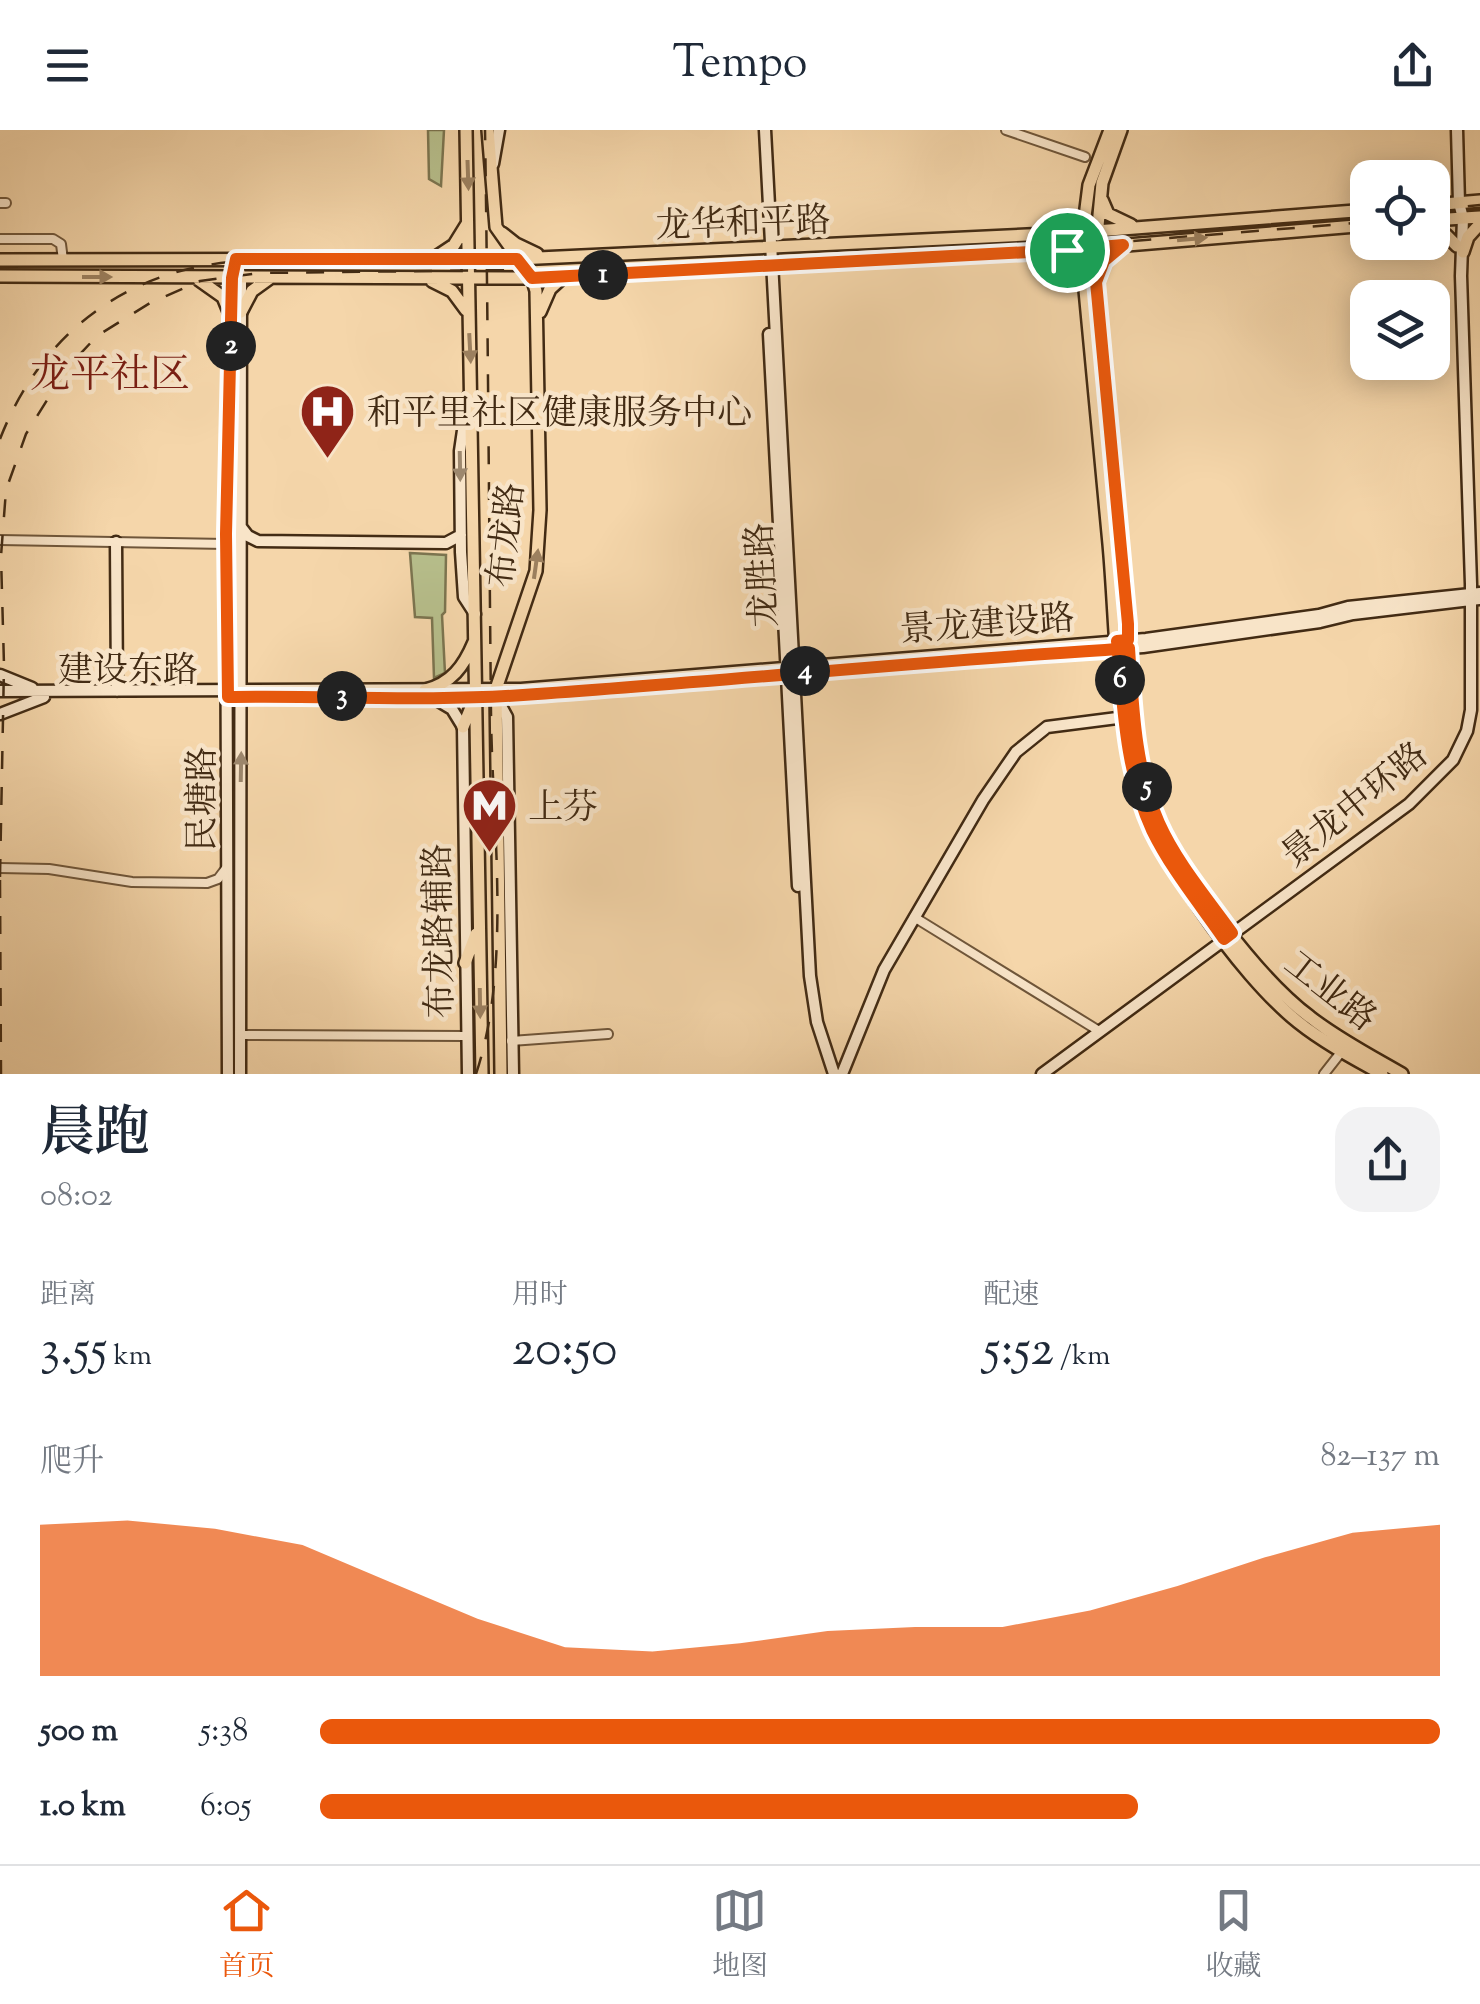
<!DOCTYPE html>
<html lang="zh">
<head>
<meta charset="utf-8">
<style>
  body { margin:0; font-family:"Sorts Mill Goudy","Noto Serif SC",serif; background:#f2f2f3; color:#1f2937; height:100vh; display:flex; flex-direction:column; font-size:38px; white-space:nowrap }
  * { box-sizing:border-box; margin:0 }
  p { font-size:32px; color:#747a83 }
  .icon { flex:none; width:55px; height:55px; fill:none; stroke:currentColor; stroke-width:2; stroke-linecap:round; stroke-linejoin:round }
  .map { position:relative; height:944px; overflow:hidden }
  .panel { display:flex; flex-direction:column; background:#fff; flex:1 }
  .panel>* { flex:none }
  .tools { position:absolute; left:1350px; top:30px; display:grid; gap:20px }
  .tools a { display:grid; place-items:center; width:100px; height:100px; border-radius:20px; background:#fff; box-shadow:0 5px 25px #0003; font-size:50px }
  .pin { position:absolute; display:grid; place-items:center; width:85px; height:85px; color:#fff; margin:-42px; border:5px solid #fff; border-radius:50%; box-shadow:0 2px 10px #0007 }
  .km { position:absolute; width:50px; height:50px; margin:-25px; border-radius:50%; background:#222; color:#fff; font-size:28px; line-height:50px; text-align:center }
  .round { display:grid; place-items:center; flex:none; width:105px; height:105px; border-radius:30px; background:#f2f2f3 }
  .head { display:flex; align-items:center; justify-content:space-between; height:170px; padding:0 40px }
  h1 { font-size:55px; font-weight:600; line-height:75px }
  .metrics { display:grid; grid-template-columns:repeat(3,1fr); gap:15px; height:170px; padding:10px 40px }
  .metrics div { display:grid; align-content:center }
  .metrics b { font-size:50px; font-weight:600 }
  .metrics small { font-size:28px; font-weight:400 }
  .metrics p { font-size:28px }
  .chart { height:280px; padding:20px 40px }
  .chart p { display:flex; justify-content:space-between }
  .chart svg { width:100%; height:180px; margin-top:10px; fill:#ea580c; opacity:.7 }
  ul { padding:0 40px; list-style:none; font-size:32px }
  li { display:grid; grid-template-columns:160px 120px 1fr; align-items:center; height:75px }
  li i { height:25px; border-radius:12px; background:#ea580c }
  header { display:flex; justify-content:space-between; align-items:center; height:130px; padding:0 40px; background:#fff; font-size:45px; font-weight:600 }
  .tab-bar { display:flex; justify-content:space-around; align-items:center; height:140px; border-top:2px solid #e0e1e3; background:#fff; font-size:28px; color:#747a83 }
  .tab-bar a { display:grid; justify-items:center; gap:5px }
  .tab-bar .on { color:#ea580c }
  .map>svg:first-child { display:block }
  .green { fill:#b7bf8c; stroke:#7c7550; stroke-width:2.5 }
  .lines { fill:none; stroke-linecap:round; stroke-linejoin:round }
  .street-casing { stroke:#6f563a; stroke-width:12 }
  .secondary-casing { stroke:#422b14; stroke-width:15 }
  .primary-casing { stroke:#422b14; stroke-width:16 }
  .street { stroke:#f8e4c8; stroke-width:8 }
  .secondary { stroke:#f8e4c8; stroke-width:10 }
  .primary { stroke:#f5d6aa; stroke-width:11 }
  .rail { stroke:#422b14; stroke-width:2.5; stroke-dasharray:18 18; stroke-linecap:butt }
  .oneway { fill:#9c805f }
  .oneway2 { fill:#9d886e }
  .route-casing { stroke:#fff; stroke-width:20 }
  .route { stroke:#ea580c; stroke-width:12 }
  .labels { text-anchor:middle; stroke-width:9; stroke-linejoin:round; paint-order:stroke }
  .street-label { font-size:35px; fill:#422b14; stroke:#f8e4c8 }
  .poi-label { font-size:35px; fill:#422b14; stroke:#f8e4c8; text-anchor:start }
  .quarter-label { font-size:40px; fill:#7a1f14; stroke:#f8e4c8 }
</style>
</head>
<body>
<header><svg class="icon" aria-label="menu" viewBox="0 0 24 24"><path d="M4 6h16M4 12h16M4 18h16"/></svg>Tempo<svg class="icon" aria-label="share" viewBox="0 0 24 24"><path d="M12 15V3M7 8l5-5 5 5M5 13v7h14v-7"/></svg></header>
<div class="map">
<svg width="1480" height="944" viewBox="0 0 1480 944">
  <rect width="100%" height="100%" fill="#f5d6aa"/>
  <filter id="stains"><feTurbulence type="fractalNoise" baseFrequency=".002" numOctaves="4"/><feColorMatrix values="0 0 0 0 .2 0 0 0 0 .09 0 0 0 0 .02 0 0 0 .5 -.17"/></filter>
  <radialGradient id="worn" r=".72"><stop offset=".6" stop-color="#630" stop-opacity="0"/><stop offset="1" stop-color="#630" stop-opacity=".3"/></radialGradient>
  <path class="green" d="M428 0H444L441 56 429 49Z
    M410 423 446 425 445 482 442 485 445 543 434 548 432 488 415 487Z"/>
  <g class="lines">
    <defs>
      <path id="street" d="M1006 0 1085 27
        M0 73H6
        M0 109H53L61 114 63 130
        M0 410 226 414
        M0 738 49 739 132 752 207 753 218 749 227 737
        M914 787 1099 901
        M240 905 466 906
        M511 911 608 904
        M1324 944 1342 921"/>
      <path id="secondary" d="M765 0 810 846 817 892 834 944
        M493 34 499 0
        M236 129 241 148 240 944
        M769 204 798 756
        M468 266 460 321 461 422 464 467 475 484
        M241 397 248 406 258 411 446 413 461 405
        M116 412 117 561
        M806 541 1143 517 1320 492 1353 484 1479 469
        M0 545 32 558
        M0 561 521 559 1146 509 1319 485 1348 477 1480 463
        M430 566 452 579 463 597 468 944
        M496 567 507 587 513 944
        M0 584 44 567
        M228 944 226 405 234 140
        M842 944 884 840 983 670 1016 622 1047 597 1125 587
        M1042 944 1409 674 1453 630 1467 601 1471 580V454L1461 146 1463 88 1459 73 1457 0"/>
      <path id="primary" d="M466 0 482 944
        M488 0 496 97 532 148 536 161 540 380 536 441 496 559 501 944
        M1110 0 1089 55 1081 118C1090 217 1100 315 1109 414 1116 491 1115 573 1134 648 1152 721 1239 845 1298 892 1323 912 1353 928 1382 944
        M1121 0 1102 53 1095 128 1134 588C1138 621 1144 655 1156 686 1180 745 1259 849 1310 887 1338 909 1371 926 1402 944
        M1102 70 1108 84 1131 95
        M1432 75 1480 71
        M1432 90 1480 87
        M1432 100 1446 105 1457 116
        M502 103 516 114 537 124
        M1052 122 1074 133 1083 147
        M1463 122 1468 107 1480 94
        M436 127 454 115 467 94
        M0 130 517 129 1070 103 1368 80
        M0 146 532 148 1067 120 1368 95
        M199 150 223 167 232 189
        M432 151 452 161 466 180
        M241 182 252 161 270 148
        M540 182 550 159 562 148
        M425 560C451 554 464 536 474 512
        M463 597 474 570
        M465 833 476 804"/>
    </defs>
    <use href="#street" class="street-casing"/>
    <use href="#secondary" class="secondary-casing"/>
    <use href="#primary" class="primary-casing"/>
    <use href="#street" class="street"/>
    <use href="#secondary" class="secondary"/>
    <use href="#primary" class="primary"/>
    <path class="rail" d="M1432 80 1480 75
      M0 309C42 201 130 137 244 131
      M0 747 4 535 1 426 6 360 26 304 67 238 97 206 150 173 200 151 259 143 597 139 1033 119 1368 92
      M0 750 1 944
      M476 944C512 836 492 696 491 583 489 388 488 194 485 0"/>
  </g>
  <defs><path id="oneway-solid" d="M-6-.8H1V-3.2L6.5 0L1 3.2V.8H-6Z" transform="scale(2.5)"/></defs>
  <g class="oneway">
    <use href="#oneway-solid" transform="translate(468 45) rotate(88)"/>
    <use href="#oneway-solid" transform="translate(1192 109) rotate(-5)"/>
    <use href="#oneway-solid" transform="translate(97 147)"/>
    <use href="#oneway-solid" transform="translate(470 218) rotate(87)"/>
    <use href="#oneway-solid" transform="translate(536 434) rotate(-82)"/>
    <use href="#oneway-solid" transform="translate(480 873) rotate(89)"/>
  </g>
  <g class="oneway2">
    <use href="#oneway-solid" transform="translate(460 336) rotate(89)"/>
    <use href="#oneway-solid" transform="translate(241 637) rotate(-89)"/>
  </g>
  <g class="lines">
    <defs>
      <path id="route" d="M1067 120 532 148 517 129H236L232 148 226 404 228 567C326 565 425 572 523 565 717 552 911 532 1105 520L1129 518C1133 577 1135 639 1159 693 1177 733 1207 768 1232 803L1224 809C1199 773 1171 739 1152 700 1125 641 1123 574 1117 511L1128 510V494L1096 152 1104 131 1123 115 1067 120"/>
    </defs>
    <use href="#route" class="route-casing"/>
    <use href="#route" class="route"/>
  </g>
  <defs>
    <symbol id="hospital-pin" viewBox="-11 -11 22 30"><path d="M0 17L-7.5 6A9.5 9.5 0 1 1 7.5 6Z" fill="#8f2418" stroke="#f8e4c8"/><path d="M-5-5h3v3.5h4V-5h3V5h-3V1.5h-4V5h-3Z" fill="#fff"/></symbol>
    <symbol id="metro-pin" viewBox="-11 -11 22 30"><path d="M0 17L-7.5 6A9.5 9.5 0 1 1 7.5 6Z" fill="#8f2418" stroke="#f8e4c8"/><path d="M-5.5 5V-5H-3L0 0L3-5H5.5V5H3V-.5L0 4L-3-.5V5Z" fill="#fff"/></symbol>
  </defs>
  <g fill-rule="evenodd">
    <use href="#hospital-pin" x="296" y="250" width="63" height="86"/>
    <use href="#metro-pin" x="458" y="644" width="63" height="86"/>
  </g>
  <g class="labels">
    <g class="street-label">
      <text transform="translate(743 92) rotate(-2)" y="12">龙华和平路</text>
      <text transform="translate(505 405) rotate(-84)" y="12">布龙路</text>
      <text transform="translate(761 445) rotate(-93)" y="12">龙胜路</text>
      <text transform="translate(987 493) rotate(-4)" y="12">景龙建设路</text>
      <text x="128" y="551">建设东路</text>
      <text transform="translate(201 669) rotate(-90)" y="12">民塘路</text>
      <text transform="translate(1354 674) rotate(-39)" y="12">景龙中环路</text>
      <text transform="translate(438 801) rotate(-91)" y="12">布龙路辅路</text>
      <text transform="translate(1331 860) rotate(38)" y="12">工业路</text>
    </g>
    <g class="poi-label">
      <text x="367" y="294">和平里社区健康服务中心</text>
      <text x="528" y="688">上芬</text>
    </g>
    <g class="quarter-label">
      <text x="110" y="257">龙平社区</text>
    </g>
  </g>
  <rect width="100%" height="100%" filter="url(#stains)"/>
  <rect width="100%" height="100%" fill="url(#worn)"/>
</svg>
<div class="tools">
<a><svg class="icon" aria-label="locate" viewBox="0 0 24 24"><circle cx="12" cy="12" r="6"/><path d="M12 2v4M12 18v4M2 12h4M18 12h4"/></svg></a>
<a><svg class="icon" aria-label="layers" viewBox="0 0 24 24"><path d="M12 4l9 5-9 5-9-5zM3 14l9 5 9-5"/></svg></a>
</div>
<div class="pin" style="left:1067px;top:120px;background:#1e9e55"><svg class="icon" aria-label="arrive" viewBox="0 0 24 24"><path d="M6 21V4h12l-3 4 3 4H6"/></svg></div>
<b class="km" style="left:603px;top:145px">1</b>
<b class="km" style="left:231px;top:216px">2</b>
<b class="km" style="left:342px;top:566px">3</b>
<b class="km" style="left:805px;top:541px">4</b>
<b class="km" style="left:1147px;top:657px">5</b>
<b class="km" style="left:1120px;top:550px">6</b>
</div>
<section class="panel">
<div class="head"><div><h1>晨跑</h1><p>08:02</p></div><a class="round"><svg class="icon" aria-label="share" viewBox="0 0 24 24"><path d="M12 15V3M7 8l5-5 5 5M5 13v7h14v-7"/></svg></a></div>
<div class="metrics">
<div><p>距离</p><b>3.55<small> km</small></b></div>
<div><p>用时</p><b>20:50</b></div>
<div><p>配速</p><b>5:52<small> /km</small></b></div>
</div>
<div class="chart"><p><span>爬升</span>82–137 m</p>
<svg viewBox="0 0 160 44" preserveAspectRatio="none"><path d="M0 44V7L10 6L20 8L30 12L40 21L50 30L60 37L70 38L80 36L90 33L100 32L110 32L120 28L130 22L140 15L150 9L160 7V44z"/></svg>
</div>
<ul>
<li><b>500 m</b>5:38<i style="width:100%"></i></li>
<li><b>1.0 km</b>6:05<i style="width:73%"></i></li>
</ul>
</section>
<nav class="tab-bar">
<a class="on"><svg class="icon" aria-label="home" viewBox="0 0 24 24"><path d="M3 11l9-7 9 7M6 9v11h12V9"/></svg>首页</a>
<a><svg class="icon" aria-label="map" viewBox="0 0 24 24"><path d="M3 6l6-2 6 2 6-2v14l-6 2-6-2-6 2zM9 4v14M15 6v14"/></svg>地图</a>
<a><svg class="icon" aria-label="saved" viewBox="0 0 24 24"><path d="M7 4h10v16l-5-4-5 4z"/></svg>收藏</a>
</nav>
</body>
</html>
